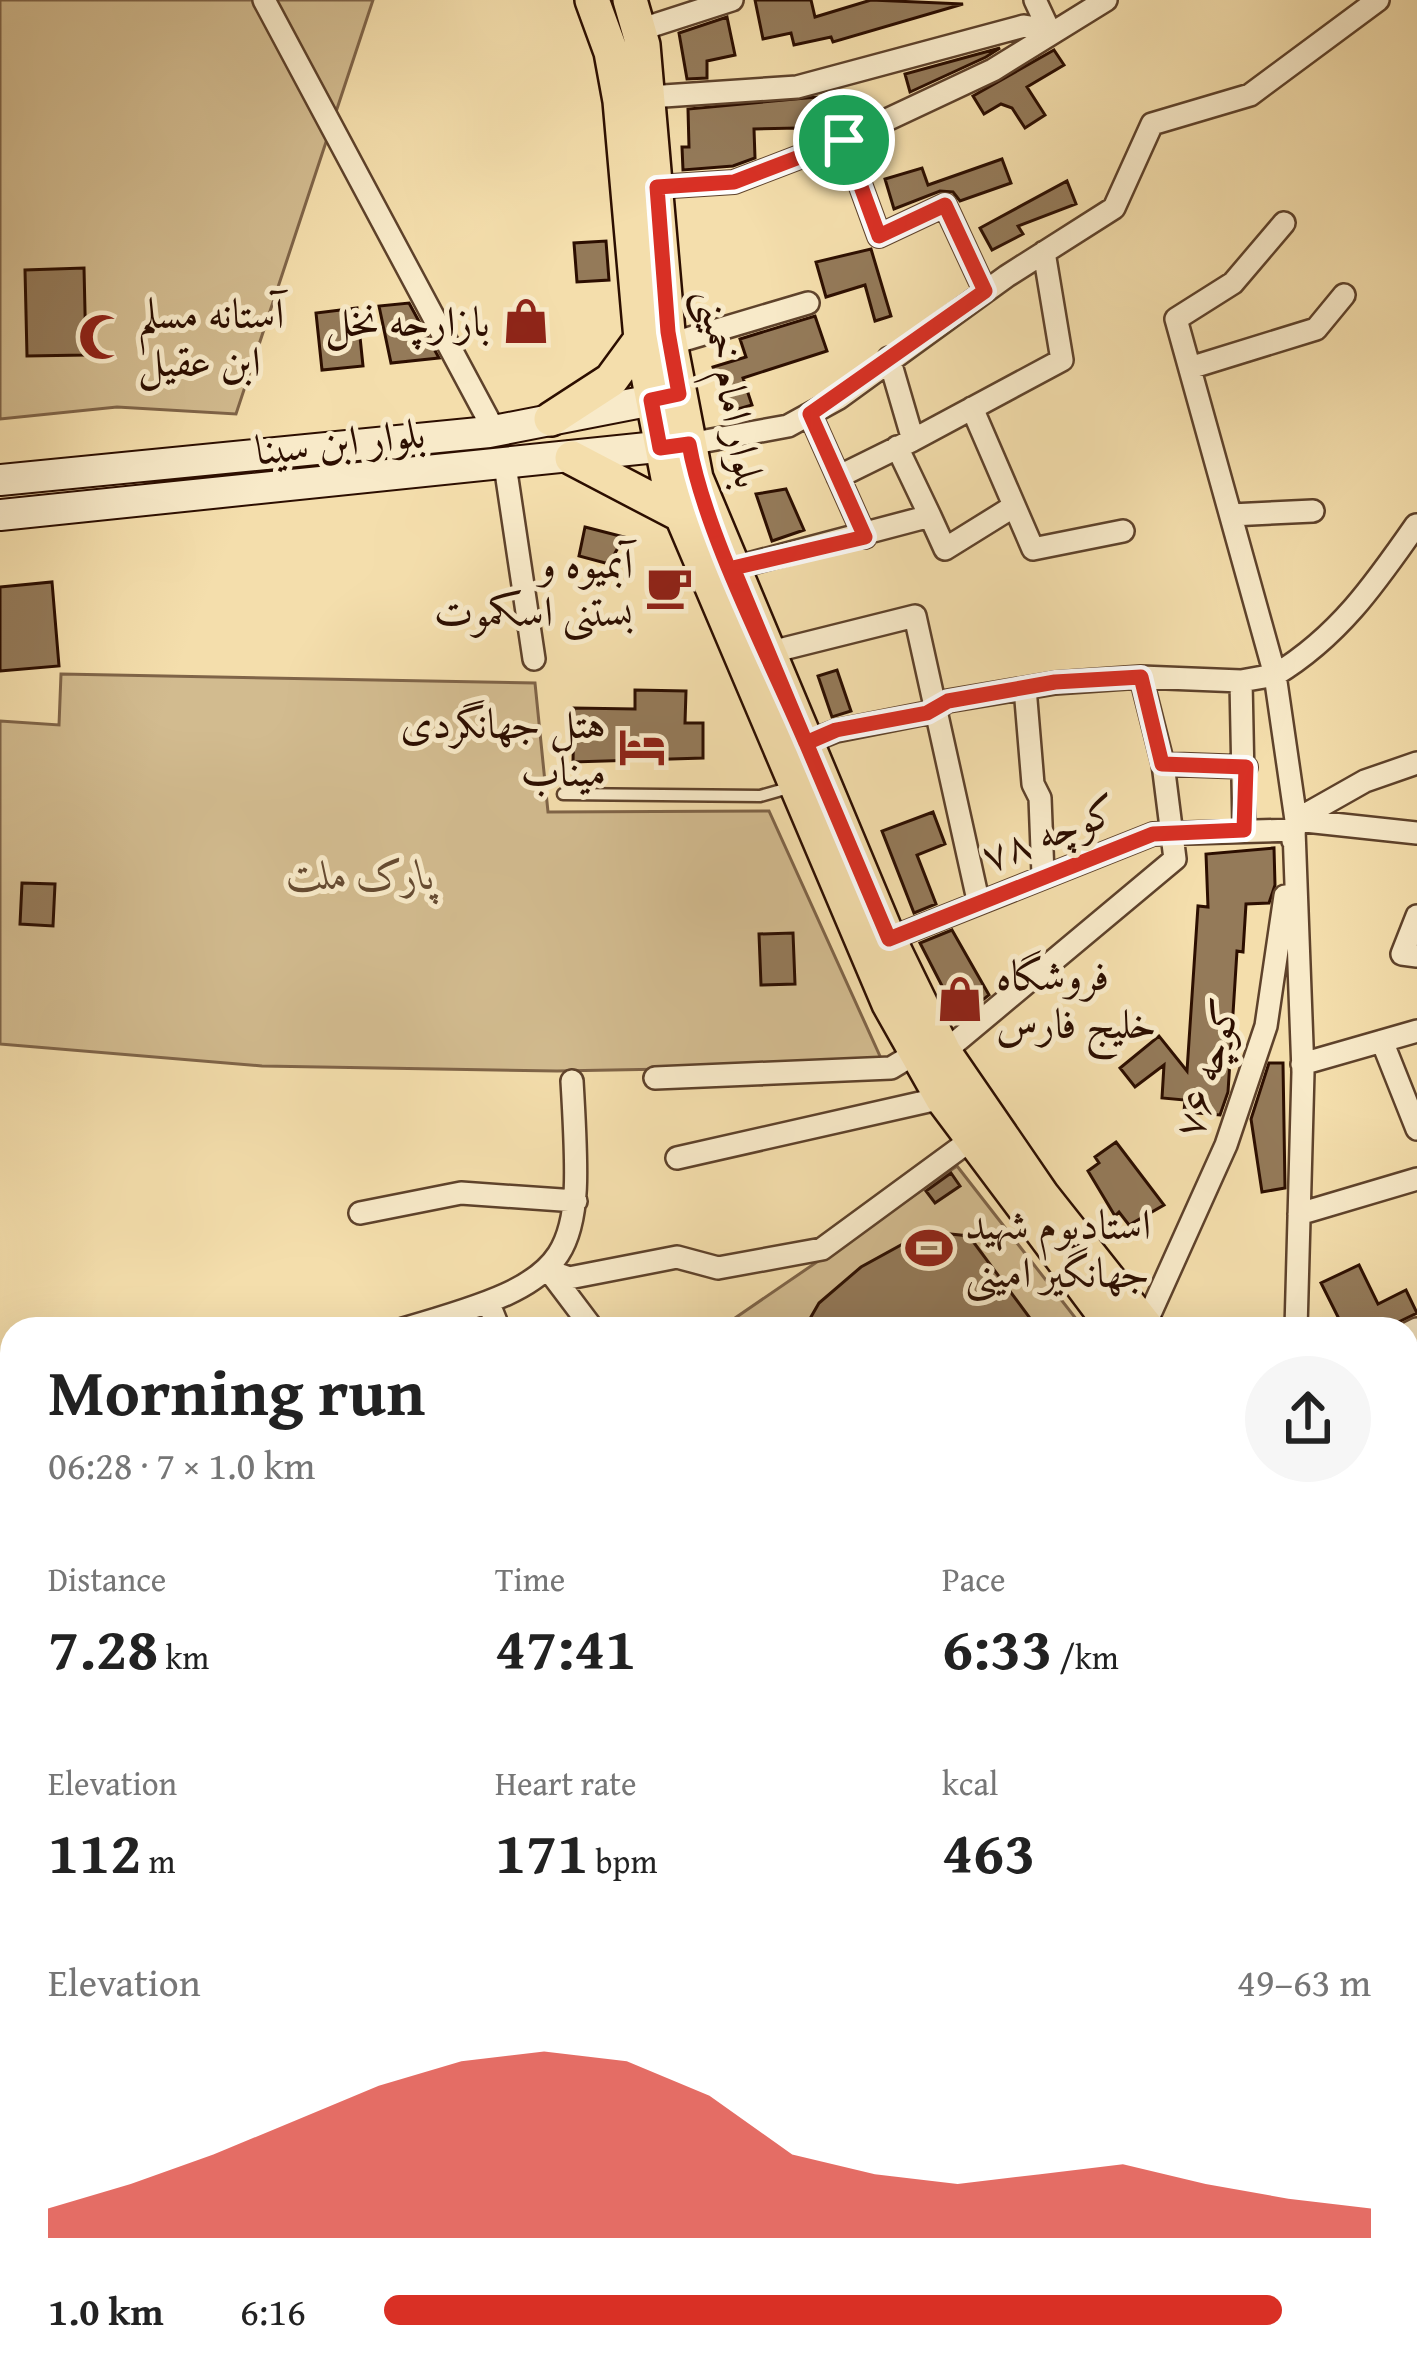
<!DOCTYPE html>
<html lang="en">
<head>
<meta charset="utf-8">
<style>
  body { margin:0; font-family:"Gentium Book Plus",Amiri,serif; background:#f6f6f6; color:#222; height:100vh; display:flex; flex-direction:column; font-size:45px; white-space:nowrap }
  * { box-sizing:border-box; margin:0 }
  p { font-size:39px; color:#767676 }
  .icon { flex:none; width:66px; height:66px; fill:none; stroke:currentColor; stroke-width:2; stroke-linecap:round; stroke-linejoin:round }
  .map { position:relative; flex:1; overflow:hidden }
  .panel { position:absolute; left:0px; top:1317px; width:1419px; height:1062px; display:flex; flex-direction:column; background:#fff; border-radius:36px 36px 0 0; box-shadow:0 12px 48px #0002 }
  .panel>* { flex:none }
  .pin { position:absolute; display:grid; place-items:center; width:102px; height:102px; color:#fff; margin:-51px; border:6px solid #fff; border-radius:50%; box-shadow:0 3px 12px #0007 }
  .round { display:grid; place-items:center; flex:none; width:126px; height:126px; border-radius:63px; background:#f6f6f6 }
  .head { display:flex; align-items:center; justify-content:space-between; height:204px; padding:0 48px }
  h1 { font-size:66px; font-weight:600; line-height:90px }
  .metrics { display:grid; grid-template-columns:repeat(3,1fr); gap:18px; height:204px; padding:12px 48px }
  .metrics div { display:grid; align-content:center }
  .metrics b { font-size:60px; font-weight:600 }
  .metrics small { font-size:33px; font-weight:400 }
  .metrics p { font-size:33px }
  .chart { height:336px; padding:24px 48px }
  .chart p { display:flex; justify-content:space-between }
  .chart svg { width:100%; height:216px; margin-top:12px; fill:#d93025; opacity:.7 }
  ul { padding:0 48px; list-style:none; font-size:39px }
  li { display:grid; grid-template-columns:192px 144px 1fr; align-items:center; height:90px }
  li i { height:30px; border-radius:15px; background:#d93025 }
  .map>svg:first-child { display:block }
  .green { fill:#d2bb8f; stroke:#7f6448; stroke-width:3 }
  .building { fill:#947a59; stroke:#2c0e00; stroke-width:3 }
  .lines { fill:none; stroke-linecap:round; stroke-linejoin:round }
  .lane-casing { stroke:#5e422b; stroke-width:15 }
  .street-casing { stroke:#5e422b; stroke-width:26 }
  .secondary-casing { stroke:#2c0e00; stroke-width:34 }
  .primary-casing { stroke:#2c0e00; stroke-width:38 }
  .lane { stroke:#f8eac9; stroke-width:10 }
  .street { stroke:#f8eac9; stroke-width:21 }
  .secondary { stroke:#f8eac9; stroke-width:30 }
  .primary { stroke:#f4deac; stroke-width:33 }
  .route-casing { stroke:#fff; stroke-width:24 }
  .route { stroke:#d93025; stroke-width:15 }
  .labels { text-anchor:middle; stroke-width:10; stroke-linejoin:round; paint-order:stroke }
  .poi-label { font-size:42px; fill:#2c0e00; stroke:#f8eac9; text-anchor:start }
  .street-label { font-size:42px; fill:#2c0e00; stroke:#f8eac9 }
  .park-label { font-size:42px; font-style:italic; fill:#664b32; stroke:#f8eac9 }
</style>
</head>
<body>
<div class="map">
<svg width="1417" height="2379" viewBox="0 0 1417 2379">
  <rect width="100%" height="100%" fill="#f4deac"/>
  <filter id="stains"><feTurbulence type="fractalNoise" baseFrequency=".00167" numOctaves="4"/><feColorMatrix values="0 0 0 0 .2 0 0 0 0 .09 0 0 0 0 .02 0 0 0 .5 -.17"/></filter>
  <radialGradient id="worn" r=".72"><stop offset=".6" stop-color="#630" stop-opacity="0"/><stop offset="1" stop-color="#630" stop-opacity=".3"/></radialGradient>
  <path class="green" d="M0 0H373L236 414 117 407 0 419Z
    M61 674 535 683 548 812 769 811 884 1065 557 1071 262 1066 0 1044V721L59 725Z
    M957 1166 1084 1329H719Z
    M12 1454V1725L0 1721V1457Z"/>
  <path class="building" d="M755 0H811L815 17 871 0 963 4 833 42 831 37 794 45 791 33 763 39Z
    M727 17 735 55 707 61V78L687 79 679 33Z
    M1000 48 986 57 910 92 905 74Z
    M1054 50 1064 65 1027 87 1045 115 1025 128 1012 108 1001 104 984 114 973 96Z
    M817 97 823 132 802 140 799 128 754 129 755 158 733 166 683 170 682 147H689L688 109Z
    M1002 159 1011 183 960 201 953 192 940 191 894 209 885 179 922 168 928 185Z
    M1067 181 1076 204 1018 226 1023 234 992 250 980 228Z
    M606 241 609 280 577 282 574 243Z
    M871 249 891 316 875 321 865 285 826 297 816 262Z
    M84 268 86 355 27 356 25 270Z
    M409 303 439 358 391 363 379 306Z
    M357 308 363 366 322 370 316 313Z
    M815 316 827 351 743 378 752 405 728 412 713 367 746 357 740 339Z
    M786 489 804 530 772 541 756 494Z
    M585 527 624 537 609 564 579 556Z
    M52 582 59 666 0 671V587Z
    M837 670 851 711 832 717 818 676Z
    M635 690 686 691 685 723H703V758L573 762 574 708 635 709Z
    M933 812 945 844 917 855 936 904 914 913 882 831Z
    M1274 848 1275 885 1269 903 1246 904 1243 952 1237 951 1228 1092 1220 1115 1184 1112 1185 1100 1162 1098 1164 1065 1135 1087 1120 1068 1159 1036 1187 1071 1198 906 1208 907 1206 854Z
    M22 883 55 884 53 926 20 924Z
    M952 930 989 995 959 1019 920 943Z
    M793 933 795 984 761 985 759 934Z
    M1269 1063H1283L1285 1188 1262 1192 1251 1119Z
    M1116 1142 1164 1205 1129 1225 1119 1212 1115 1216 1088 1171 1099 1163 1095 1157Z
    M951 1173 960 1186 935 1203 926 1191Z
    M941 1233 969 1236 1038 1329H804L819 1303 861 1267 912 1239Z
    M1359 1265 1378 1304 1406 1290 1417 1313 1384 1329H1344L1321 1283Z"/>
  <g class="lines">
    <defs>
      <path id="lane" d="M563 794 760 796 792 787"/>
      <path id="street" d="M264 0 494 430
        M1035 0 1049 30
        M639 30 732 0
        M649 97 797 87 1024 26 1049 30
        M844 140 879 236 945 205 985 291
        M657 187 734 182 844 140 993 70 1106 0
        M670 344 808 303
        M1193 367 1316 329 1344 295
        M972 408 1033 549 1123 531
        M810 414 865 537
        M913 440 1062 360 1044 252
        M689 444 788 426 839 398 1007 276 1114 208 1152 124 1250 95 1378 0
        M505 465 534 659
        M838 477 913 440 889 358
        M1231 515 1313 511
        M930 516 945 549 1011 508
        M1416 525C1375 584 1338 637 1275 675L1296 820 1417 833
        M733 568 930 516 897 447
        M767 653 915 616 978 900
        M1241 681 1244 829
        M1025 688 1033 784 1040 798 1043 875
        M806 743 836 731 927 713 948 701 1055 683 1141 677 1241 681 1275 675 1176 319 1233 283 1284 223
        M1163 764 1246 767
        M1293 841 1296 820 1365 781 1417 763
        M1417 916 1402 954 1417 956
        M889 939 1153 834 1294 830 1303 1072 1296 1329
        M1382 1041 1417 1129
        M944 1052 1175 859 1163 764 1141 677
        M1302 1064 1417 1031
        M655 1078 891 1068 916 1053
        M677 1158 942 1098
        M360 1213 461 1193 576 1201
        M1299 1214 1417 1179
        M549 1271 569 1278 677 1257 718 1268 822 1249 972 1139
        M550 1272 593 1329
        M489 1304 499 1329
        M1145 1325 1226 1145 1266 1026 1285 896
        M403 1329C581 1278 583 1263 572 1081
        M1407 1334 1417 1329
        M1407 1379 1417 1396
        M0 1445 12 1441
        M1407 1458 1417 1451
        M1407 1578 1417 1568
        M3 1747 12 1768
        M1407 2039 1417 2035
        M0 2293 12 2306
        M1407 2333 1417 2329
        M163 2367 167 2379
        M252 2367 257 2379
        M485 2367 490 2379
        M832 2367 837 2379
        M950 2367 955 2379
        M1131 2367 1134 2379
        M44 2379 84 2367
        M307 2379 338 2367
        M691 2379 704 2375
        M1287 2379 1318 2367"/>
      <path id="secondary" d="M0 480 489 432 673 396
        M0 515 686 444
        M1407 1837 1417 1834
        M70 2370 71 2367"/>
      <path id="primary" d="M592 0 611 52 620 101 641 339 670 488 889 1004 942 1098 1115 1329
        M630 0 643 45 668 332 696 478 889 939 944 1052 1042 1195 1148 1329
        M551 419 611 380 641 339
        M572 458 681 515
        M1407 1673 1417 1691
        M1407 1729 1417 1747"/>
    </defs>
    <use href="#lane" class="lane-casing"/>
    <use href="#street" class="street-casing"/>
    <use href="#secondary" class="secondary-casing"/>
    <use href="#primary" class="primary-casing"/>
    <use href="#lane" class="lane"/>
    <use href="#street" class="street"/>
    <use href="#secondary" class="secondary"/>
    <use href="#primary" class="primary"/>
  </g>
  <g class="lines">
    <defs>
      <path id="route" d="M844 140 734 182 657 187 668 332 679 394 651 400 660 448 689 444C705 534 769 656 806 743L836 730 927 713 948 701 1055 682 1141 677 1162 764 1246 767 1244 830 1153 834 889 939C837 816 784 692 733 568L865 537 810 414 985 291 945 205 879 236 844 140"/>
    </defs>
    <use href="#route" class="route-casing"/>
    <use href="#route" class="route"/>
  </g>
  <defs>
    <symbol id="shop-bare" viewBox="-9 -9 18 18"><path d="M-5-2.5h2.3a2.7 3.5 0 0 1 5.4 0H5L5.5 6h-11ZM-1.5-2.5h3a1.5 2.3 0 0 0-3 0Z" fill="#8f2418" stroke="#f8eac9" stroke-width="2.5" paint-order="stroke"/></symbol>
    <symbol id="mosque-bare" viewBox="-9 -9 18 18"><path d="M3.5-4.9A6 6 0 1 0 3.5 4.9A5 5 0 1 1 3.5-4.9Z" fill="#8f2418" stroke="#f8eac9" stroke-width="2.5" paint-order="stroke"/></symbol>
    <symbol id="cafe-bare" viewBox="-9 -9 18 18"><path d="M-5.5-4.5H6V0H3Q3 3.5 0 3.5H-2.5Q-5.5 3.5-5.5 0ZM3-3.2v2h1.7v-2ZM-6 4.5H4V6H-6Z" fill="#8f2418" stroke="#f8eac9" stroke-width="2.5" paint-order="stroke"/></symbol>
    <symbol id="hotel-bare" viewBox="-9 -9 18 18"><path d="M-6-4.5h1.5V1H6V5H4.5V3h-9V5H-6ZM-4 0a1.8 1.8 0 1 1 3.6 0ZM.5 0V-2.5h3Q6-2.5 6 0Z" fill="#8f2418" stroke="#f8eac9" stroke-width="2.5" paint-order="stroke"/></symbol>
    <symbol id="stadium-bare" viewBox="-9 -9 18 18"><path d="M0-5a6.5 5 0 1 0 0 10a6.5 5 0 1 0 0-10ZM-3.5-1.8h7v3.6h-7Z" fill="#8f2418" stroke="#f8eac9" stroke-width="2.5" paint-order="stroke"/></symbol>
  </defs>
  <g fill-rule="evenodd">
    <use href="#shop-bare" x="493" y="288" width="66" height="66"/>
    <use href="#mosque-bare" x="69" y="304" width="66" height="66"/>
    <use href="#cafe-bare" x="636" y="554" width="66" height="66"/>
    <use href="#hotel-bare" x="609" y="714" width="66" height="66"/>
    <use href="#shop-bare" x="927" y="966" width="66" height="66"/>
    <use href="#stadium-bare" x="896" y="1215" width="66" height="66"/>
  </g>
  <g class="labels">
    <g class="poi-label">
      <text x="138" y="328">آستانه مسلم<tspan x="138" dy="48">ابن عقیل</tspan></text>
      <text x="490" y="336" text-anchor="end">بازارچه نخل</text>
      <text x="633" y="578" text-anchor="end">آبمیوه و<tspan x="633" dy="48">بستنی اسکموت</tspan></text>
      <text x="606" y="738" text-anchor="end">هتل جهانگردی<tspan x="606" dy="48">میناب</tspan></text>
      <text x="996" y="990">فروشگاه<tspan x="996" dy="48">خلیج فارس</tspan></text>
      <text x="965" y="1239">استادیوم شهید<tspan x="965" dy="48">جهانگیر امینی</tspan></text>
    </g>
    <g class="street-label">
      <text transform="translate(732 388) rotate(79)" y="15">بلوار امام خمینی</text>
      <text transform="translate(340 441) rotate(-6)" y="15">بلوار ابن سینا</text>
      <text transform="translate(1049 832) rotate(-21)" y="15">کوچه ۷۸</text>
      <text transform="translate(1206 1068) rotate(-73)" y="15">کوچه ۷۶</text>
    </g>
    <g class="park-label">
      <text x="361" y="889">پارک ملت</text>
    </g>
  </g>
  <rect width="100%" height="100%" filter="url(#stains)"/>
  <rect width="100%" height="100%" fill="url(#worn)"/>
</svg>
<div class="pin" style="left:844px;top:140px;background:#1e9e55"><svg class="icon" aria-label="arrive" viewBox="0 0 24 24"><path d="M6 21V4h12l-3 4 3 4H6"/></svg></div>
<section class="panel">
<div class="head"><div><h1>Morning run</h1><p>06:28 · 7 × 1.0 km</p></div><a class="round"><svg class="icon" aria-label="share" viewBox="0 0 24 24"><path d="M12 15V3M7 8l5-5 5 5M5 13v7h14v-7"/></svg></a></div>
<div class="metrics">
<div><p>Distance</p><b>7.28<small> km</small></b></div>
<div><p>Time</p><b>47:41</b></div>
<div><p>Pace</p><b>6:33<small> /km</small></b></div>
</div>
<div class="metrics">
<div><p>Elevation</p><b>112<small> m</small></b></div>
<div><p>Heart rate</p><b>171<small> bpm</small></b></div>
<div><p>kcal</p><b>463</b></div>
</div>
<div class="chart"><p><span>Elevation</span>49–63 m</p>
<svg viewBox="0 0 160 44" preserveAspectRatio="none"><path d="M0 44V38L10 33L20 27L30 20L40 13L50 8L60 6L70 8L80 15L90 27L100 31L110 33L120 31L130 29L140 33L150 36L160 38V44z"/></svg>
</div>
<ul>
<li><b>1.0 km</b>6:16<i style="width:91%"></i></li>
</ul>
</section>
</div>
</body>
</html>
